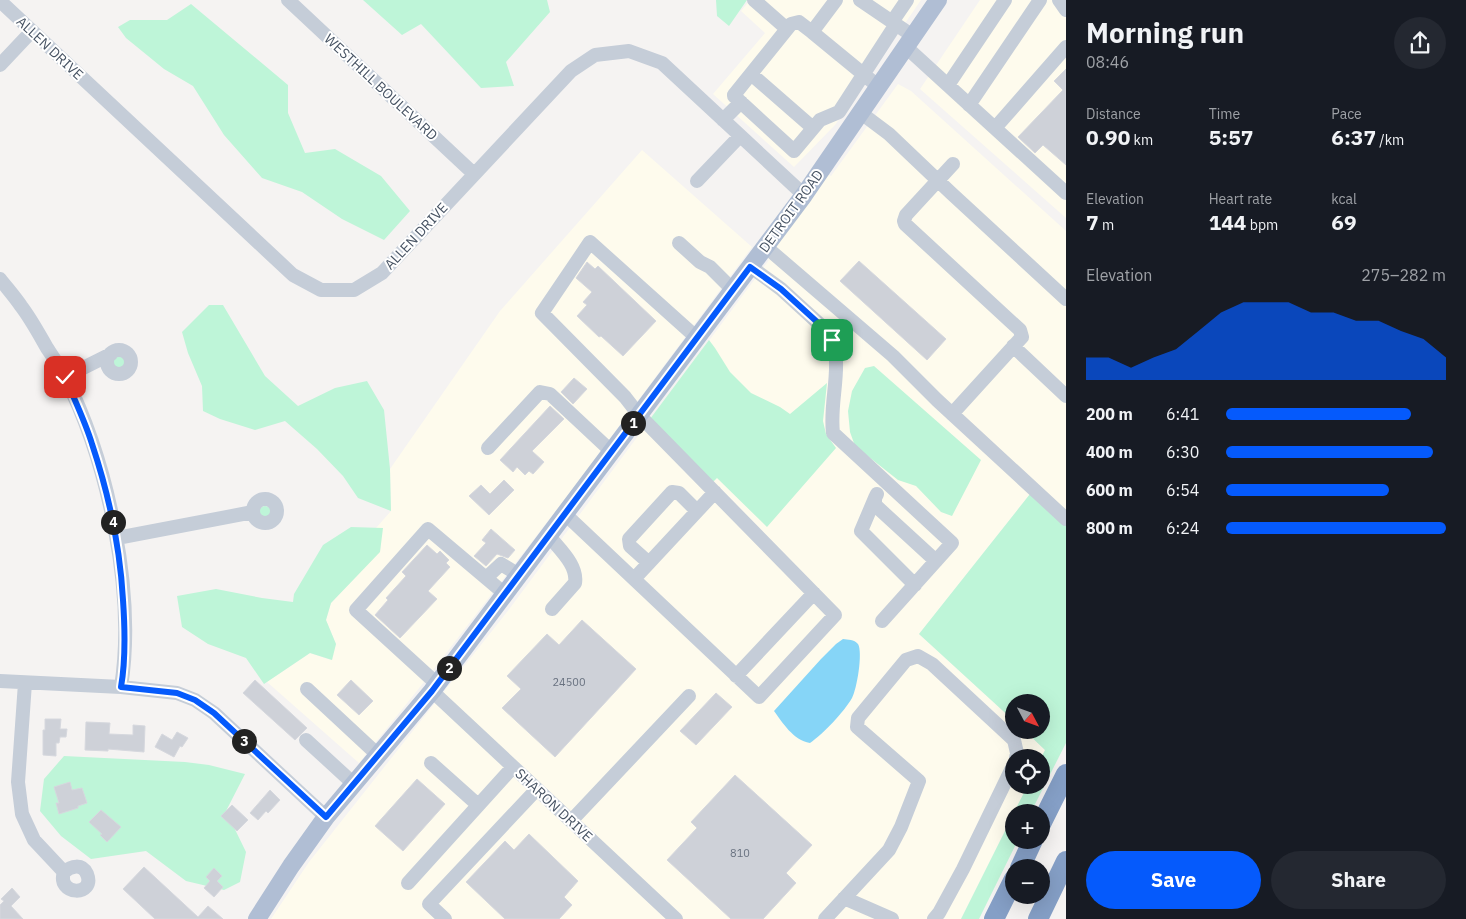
<!DOCTYPE html>
<html lang="en">
<head>
<meta charset="utf-8">
<style>
  body { margin:0; font-family:"IBM Plex Sans",sans-serif; background:#242831; color:#f1f3f6; height:100vh; display:flex; flex-direction:column; font-size:19px; white-space:nowrap }
  * { box-sizing:border-box; margin:0 }
  p { font-size:16px; color:#9ea1a6 }
  .icon { flex:none; width:28px; height:28px; fill:none; stroke:currentColor; stroke-width:2; stroke-linecap:round; stroke-linejoin:round }
  .map { position:relative; flex:1; overflow:hidden }
  .panel { display:flex; flex-direction:column; background:#171b24; width:400px }
  .panel>* { flex:none }
  .needle { width:32px; rotate:131deg }
  .fabs { position:absolute; left:1005px; top:694px; display:grid; gap:10px }
  .fabs a { display:grid; place-items:center; width:45px; height:45px; border-radius:50%; background:#171b24; box-shadow:0 5px 20px #0002; font-size:25px }
  .pin { position:absolute; display:grid; place-items:center; width:42px; height:42px; color:#fff; margin:-21px; border-radius:10px; box-shadow:0 2px 8px #0006 }
  .km { position:absolute; width:25px; height:25px; margin:-12px; border-radius:50%; background:#222; color:#fff; font-size:14px; line-height:25px; text-align:center }
  .round { display:grid; place-items:center; flex:none; width:52px; height:52px; border-radius:26px; background:#242831 }
  .headline { display:flex; align-items:center; justify-content:space-between; height:85px; padding:0 20px }
  h1 { font-size:28px; font-weight:700; line-height:38px }
  .metrics { display:grid; grid-template-columns:repeat(3,1fr); gap:8px; height:85px; padding:5px 20px }
  .metrics div { display:grid; align-content:center }
  .metrics b { font-size:21px; font-weight:700 }
  .metrics small { font-size:14px; font-weight:400 }
  .metrics p { font-size:14px }
  .chart { height:140px; padding:10px 20px }
  .chart p { display:flex; justify-content:space-between }
  .chart svg { width:100%; height:90px; margin-top:5px; fill:#055afc; opacity:.7 }
  .primary-button { display:flex; gap:10px; margin-top:auto; padding:10px 20px }
  .primary-button a { flex:1; height:58px; border-radius:30px; background:#055afc; color:#fff; font-size:20px; font-weight:700; line-height:58px; text-align:center }
  .primary-button a+a { background:#242831; color:#f1f3f6 }
  ul { padding:0 20px; list-style:none; font-size:16px }
  li { display:grid; grid-template-columns:80px 60px 1fr; align-items:center; height:38px }
  li i { height:12px; border-radius:6px; background:#055afc }
  main { display:flex; flex:1; min-height:0 }
  .map>svg:first-child { display:block }
  .commercial { fill:#fefbed }
  .green { fill:#bef5d8 }
  .water { fill:#86d5f7 }
  .building { fill:#ced1d8; stroke:#d6d8de }
  .lines { fill:none; stroke-linecap:round; stroke-linejoin:round }
  .minor { stroke:#c5cdd8; stroke-width:14 }
  .major { stroke:#b0bed4; stroke-width:18 }
  .highway { stroke:#859fc6; stroke-width:20 }
  .route-casing { stroke:#fff; stroke-width:10 }
  .route { stroke:#055afc; stroke-width:6 }
  .labels { text-anchor:middle; stroke-width:4; stroke-linejoin:round; paint-order:stroke }
  .number-label { font-size:11px; fill:#697280 }
  .street-label { font-size:14px; fill:#475363; stroke:#fff }
</style>
</head>
<body>
<main>
<div class="map">
<svg width="1066" height="919" viewBox="0 0 1066 919">
  <rect width="100%" height="100%" fill="#f5f3f2"/>
  <path class="commercial" d="M750 0H921L835 125 794 167 713 94 765 33 741 11Z
    M980 0H1066V218L920 89Z
    M898 84 911 91 1066 231V526L1030 494 919 634 1014 721V730H1024L1045 750 1041 758H1014V785H1028L961 919H271L309 862 507 612 769 260 767 257 827 174 831 176Z
    M642 150 752 247 571 491 420 687 359 763 267 682 310 653 331 660 336 644 326 620 331 603 380 551 382 528H376L391 511 390 469 500 311Z"/>
  <path class="green" d="M363 0H547L550 12 506 62 514 86 481 88 421 24 402 35Z
    M716 0H747L729 26 717 16Z
    M191 4 288 85V113L305 153 335 149 381 176 410 211 384 240 342 219 302 192 262 178 224 135 193 86 164 69 126 38 118 27 130 20H167Z
    M209 305H223L265 376 298 406 335 388 367 381 384 410 390 469 391 511 358 498 343 476 317 449 285 421 255 430 220 419 203 411 202 386 188 353 182 332Z
    M709 340 715 348 730 372 751 393 780 407 790 414 827 383 823 421 826 434 836 448 767 527 717 478 709 486 647 423Z
    M113 362a6 6 0 1 1 12 0a6 6 0 1 1-12 0Z
    M874 366 981 460 952 516 941 512 916 486 898 480 855 446 850 432 848 411 852 391 865 368Z
    M1030 494 1066 526V743L1031 812H1014L1028 785H1041V758L1045 750 1024 730H1041V702H1014V721L919 634Z
    M259 512a6 6 0 1 1 12 0a6 6 0 1 1-12 0Z
    M351 527 383 528 380 552 331 603 326 620 336 644 332 660 310 653 264 684 246 658 208 644 182 627 177 596 216 589 262 598 293 602 294 594 323 545Z
    M64 756 185 762 209 765 245 774 226 811 246 852 240 882 224 890 186 881 146 851 91 859 61 836 40 811 44 779Z
    M1014 813V840H1018L979 919H961Z"/>
  <path class="water" d="M843 639C848 640 854 639 858 644 863 652 857 689 852 698 844 712 823 734 810 743 793 740 783 723 774 711L821 659 836 644Z"/>
  <path class="building" d="M1066 69V165L1043 145 1035 153 1018 137 1063 90 1054 81Z
    M859 261 946 339 927 360 840 281Z
    M587 262 595 269 598 266 656 321 623 356 601 336 599 337 577 316 587 305 583 302 592 292 576 278Z
    M574 378 587 389 573 404 561 392Z
    M550 406 564 419 532 451 544 462 533 474 529 471 525 475 517 467 513 472 500 460Z
    M504 480 514 490 489 515 469 496 481 485 490 494Z
    M491 529 515 550 508 558 497 554 486 566 474 556 486 543 482 540Z
    M427 545 437 554 440 551 449 560 446 563 450 567 428 591 437 599 400 638 375 615 388 600 386 598 406 576 402 572Z
    M582 620 636 669 555 757 502 708 521 689 507 676 547 634 559 645Z
    M255 680 307 728 295 740 243 693Z
    M351 680 373 701 359 715 337 695Z
    M716 693 732 707 696 745 680 731Z
    M45 719H61L60 729H67L66 737H60L59 743H56V756L43 755V730H45Z
    M86 722 110 723 109 734 133 735V725L145 726 144 752 108 749V751L85 750Z
    M177 732 188 738 182 747 180 746 174 757 155 747 162 734 172 740Z
    M735 775 812 845 786 873 796 883 763 919H731L667 860 697 828 691 822Z
    M417 779 445 804 403 851 375 826Z
    M70 782 72 790 82 788 87 803 78 806V808L59 814 56 803H59L54 787Z
    M270 790 280 800 268 813 266 811 258 820 250 813Z
    M232 805 248 820 237 831 221 816Z
    M101 810 121 827 107 842 100 835 102 834 89 822Z
    M529 834 578 881 564 897 572 905 559 919H505L466 882 505 841 514 850Z
    M144 867 198 917 208 906 223 919H155L123 889Z
    M214 868 222 876 217 881 223 887 214 897 204 888 210 881 206 877Z
    M12 888 20 897 11 906 23 919H0V905L4 901 1 899Z"/>
  <g class="lines">
    <path class="minor" d="M288 0 474 174
      M754 0 787 29
      M836 0 812 32 799 22 791 24 734 95V96L794 151 820 120 839 112 896 24
      M860 0 913 36
      M1059 0 1066 10
      M0 1 293 275 321 290H354L382 273 571 71 595 55 629 51 662 63 804 195
      M892 22 907 0
      M812 32 879 87
      M906 47 1066 193
      M0 65 32 31
      M751 74 813 128
      M948 85 1005 0
      M969 105 1040 0
      M861 113 889 134 951 193 1066 299
      M723 120 741 102
      M995 128 1066 47
      M697 181 740 136
      M679 243 700 262 710 267 733 290
      M766 247 893 356 937 400 1066 519
      M751 267 781 289 827 331C832 340 836 351 836 361 837 385 830 409 833 433L952 543 882 621
      M0 279C7 288 15 297 21 306 31 319 39 334 47 348 53 357 60 367 65 377 108 462 136 593 121 687
      M1013 346 1066 396
      M107 362a12 12 0 1 1 24 0a12 12 0 1 1-24 0Z
      M65 377 111 354
      M952 414 1022 337 1020 330 905 224 904 221 906 215 953 164
      M488 448 540 392 550 394 612 452
      M877 494 875 498V505L936 561
      M875 498 861 531 915 585
      M253 511a12 12 0 1 1 24 0a12 12 0 1 1-24 0Z
      M565 514 759 697 835 615 639 415 625 397 542 313 590 242 697 338
      M549 536C559 549 578 565 575 583L552 609
      M117 538 253 512
      M649 563 630 546 629 539 672 492 679 493 697 511
      M486 578 501 564 519 575
      M634 579 715 492
      M736 676 814 593
      M0 681 121 687 177 693 195 700 214 713 326 817
      M25 683 18 782 22 814 34 840 64 872C56 896 96 897 87 874 82 863 71 866 64 872
      M437 684 356 610 428 529 505 594
      M307 689 378 755
      M432 691 676 919
      M306 740 354 784
      M431 763 478 805
      M571 821 689 696
      M408 883 513 767
      M844 898 892 919
      M445 919 429 904 537 789
      M825 919 889 850 901 827 919 781 857 727 858 718 906 660 918 656 932 664 1014 740 1017 753 1016 758
      M934 919 939 913 963 869 1014 764"/>
    <path class="major" d="M257 919 291 866 326 817 432 691 804 195 938 0"/>
    <path class="highway" d="M1041 824 1066 774
      M1020 868 1033 840
      M994 919 1014 879
      M1038 919 1066 861"/>
  </g>
  <g class="lines">
    <defs>
      <path id="route" d="M65 377C74 399 85 421 92 444 109 495 120 546 123 600 125 629 126 659 121 687L177 693 195 700 214 713 326 817 432 691 750 267 781 289 827 331 832 340"/>
    </defs>
    <use href="#route" class="route-casing"/>
    <use href="#route" class="route"/>
  </g>
  <g class="labels">
    <g class="number-label">
      <text x="569" y="686">24500</text>
      <text x="740" y="857">810</text>
    </g>
    <g class="street-label">
      <text transform="translate(50 48) rotate(43)" y="5">ALLEN DRIVE</text>
      <text transform="translate(381 87) rotate(43)" y="5">WESTHILL BOULEVARD</text>
      <text transform="translate(791 211) rotate(-54)" y="5">DETROIT ROAD</text>
      <text transform="translate(416 236) rotate(-47)" y="5">ALLEN DRIVE</text>
      <text transform="translate(554 805) rotate(43)" y="5">SHARON DRIVE</text>
    </g>
  </g>
</svg>
<div class="fabs">
<a><svg class="needle" viewBox="-14 -14 28 28"><path d="M0-13l5 13h-10z" fill="#e53935"/><path d="M0 13l5-13h-10z" fill="#9ea1a6"/></svg></a>
<a><svg class="icon" aria-label="locate" viewBox="0 0 24 24"><circle cx="12" cy="12" r="6"/><path d="M12 2v4M12 18v4M2 12h4M18 12h4"/></svg></a>
<a>+</a>
<a>−</a>
</div>
<div class="pin" style="left:832px;top:340px;background:#1e9e55"><svg class="icon" aria-label="arrive" viewBox="0 0 24 24"><path d="M6 21V4h12l-3 4 3 4H6"/></svg></div>
<div class="pin" style="left:65px;top:377px;background:#d93025"><svg class="icon" aria-label="check" viewBox="0 0 24 24"><path d="M5 12l5 5 9-10"/></svg></div>
<b class="km" style="left:633px;top:423px">1</b>
<b class="km" style="left:449px;top:668px">2</b>
<b class="km" style="left:244px;top:741px">3</b>
<b class="km" style="left:113px;top:522px">4</b>
</div>
<section class="panel">
<div class="headline"><div><h1>Morning run</h1><p>08:46</p></div><a class="round"><svg class="icon" aria-label="share" viewBox="0 0 24 24"><path d="M12 15V3M7 8l5-5 5 5M5 13v7h14v-7"/></svg></a></div>
<div class="metrics">
<div><p>Distance</p><b>0.90<small> km</small></b></div>
<div><p>Time</p><b>5:57</b></div>
<div><p>Pace</p><b>6:37<small> /km</small></b></div>
</div>
<div class="metrics">
<div><p>Elevation</p><b>7<small> m</small></b></div>
<div><p>Heart rate</p><b>144<small> bpm</small></b></div>
<div><p>kcal</p><b>69</b></div>
</div>
<div class="chart"><p><span>Elevation</span>275–282 m</p>
<svg viewBox="0 0 160 44" preserveAspectRatio="none"><path d="M0 44V33L10 33L20 38L30 33L40 29L50 20L60 11L70 6L80 6L90 6L100 11L110 11L120 15L130 15L140 20L150 24L160 33V44z"/></svg>
</div>
<ul>
<li><b>200 m</b>6:41<i style="width:84%"></i></li>
<li><b>400 m</b>6:30<i style="width:94%"></i></li>
<li><b>600 m</b>6:54<i style="width:74%"></i></li>
<li><b>800 m</b>6:24<i style="width:100%"></i></li>
</ul>
<div class="primary-button"><a>Save</a><a>Share</a></div>
</section>
</main>
</body>
</html>
